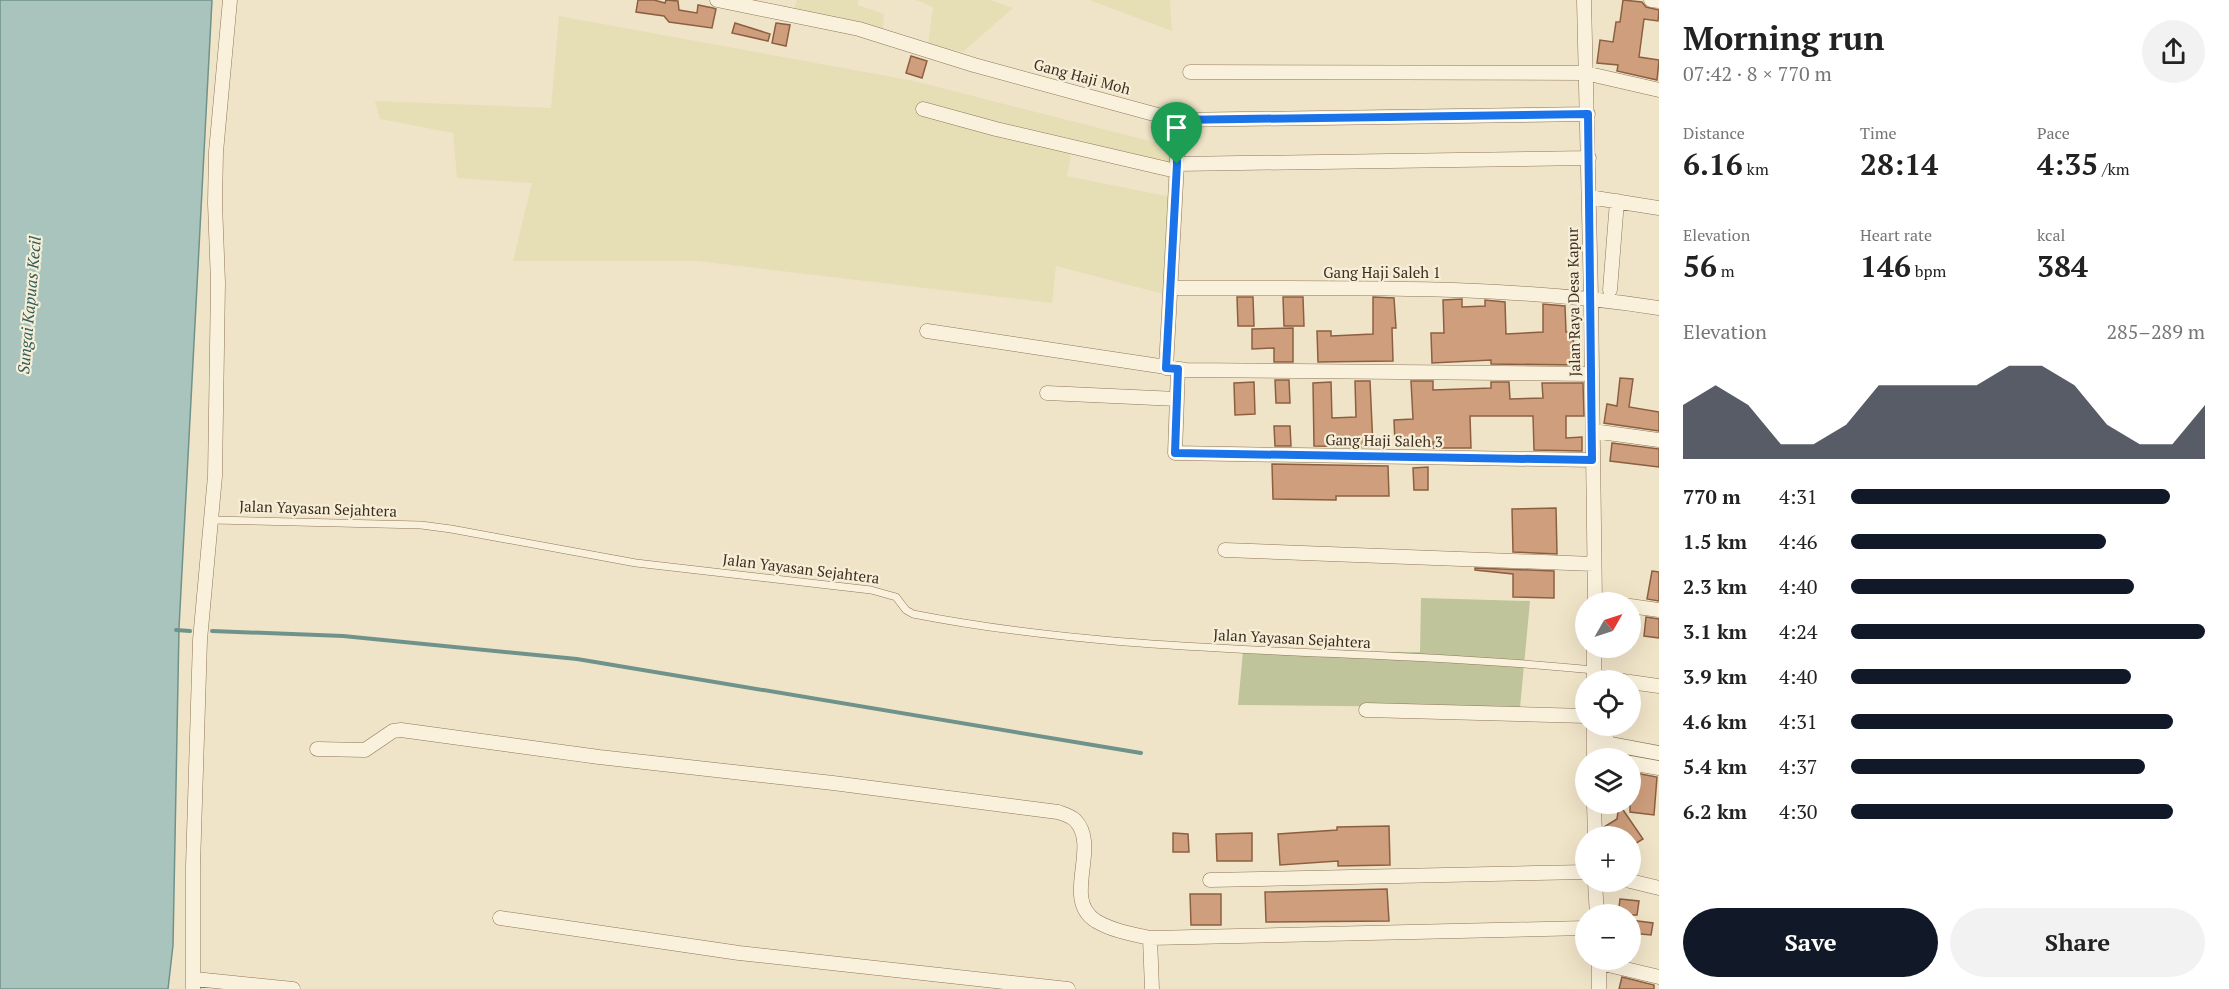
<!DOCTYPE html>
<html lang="en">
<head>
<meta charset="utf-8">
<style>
  body { margin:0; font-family:"PT Serif",serif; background:#f2f2f2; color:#222; height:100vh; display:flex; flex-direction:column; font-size:22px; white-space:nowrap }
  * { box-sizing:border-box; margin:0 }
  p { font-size:20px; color:#767676 }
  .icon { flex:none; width:33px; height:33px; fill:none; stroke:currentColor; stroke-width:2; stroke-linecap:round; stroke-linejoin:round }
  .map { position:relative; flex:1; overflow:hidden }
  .side { display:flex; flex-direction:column; background:#fff; width:570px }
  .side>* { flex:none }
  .needle { width:39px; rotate:51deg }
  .fabs { position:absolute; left:1575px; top:592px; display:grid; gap:12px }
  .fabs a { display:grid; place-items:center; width:66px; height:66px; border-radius:50%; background:#fff; box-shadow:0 6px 24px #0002; font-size:30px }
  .pin { position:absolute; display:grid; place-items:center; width:51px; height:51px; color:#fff; margin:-62px -26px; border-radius:50% 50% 50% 0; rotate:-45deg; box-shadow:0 0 6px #0007 }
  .pin .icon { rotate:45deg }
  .round { display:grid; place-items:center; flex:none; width:63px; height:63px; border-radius:32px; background:#f2f2f2 }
  .headline { display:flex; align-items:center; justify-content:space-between; height:102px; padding:0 24px }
  h1 { font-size:33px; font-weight:600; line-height:45px }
  .figures { display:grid; grid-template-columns:repeat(3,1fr); gap:9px; height:102px; padding:6px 24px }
  .figures div { display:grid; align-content:center }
  .figures b { font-size:30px; font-weight:600 }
  .figures small { font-size:16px; font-weight:400 }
  .figures p { font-size:16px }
  .chart { height:168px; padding:12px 24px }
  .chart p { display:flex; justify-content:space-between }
  .chart svg { width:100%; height:108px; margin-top:6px; fill:#111827; opacity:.7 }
  .primary-button { display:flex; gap:12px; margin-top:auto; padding:12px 24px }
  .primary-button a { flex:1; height:69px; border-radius:36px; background:#111827; color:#fff; font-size:24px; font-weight:600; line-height:69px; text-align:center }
  .primary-button a+a { background:#f2f2f2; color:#222 }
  ul { padding:0 24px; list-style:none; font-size:20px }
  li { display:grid; grid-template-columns:96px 72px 1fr; align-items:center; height:45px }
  li i { height:15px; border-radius:8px; background:#111827 }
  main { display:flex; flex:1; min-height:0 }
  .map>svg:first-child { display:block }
  .farmland { fill:#e6deb5 }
  .cemetery { fill:#bfc49a }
  .water { fill:#a9c4bc; stroke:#6f938a; stroke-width:1.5 }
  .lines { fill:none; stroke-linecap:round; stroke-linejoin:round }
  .stream { stroke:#6f938a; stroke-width:4 }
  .building { fill:#cf9f7d; stroke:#8d5f41; stroke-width:1.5 }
  .service-casing { stroke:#8d765c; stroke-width:8 }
  .minor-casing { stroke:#8d765c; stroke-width:15 }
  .service { stroke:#faf1dc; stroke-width:7 }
  .minor { stroke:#faf1dc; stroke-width:14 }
  .route-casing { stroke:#fff; stroke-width:12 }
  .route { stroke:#1a73e8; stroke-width:8 }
  .labels { text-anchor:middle; stroke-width:4.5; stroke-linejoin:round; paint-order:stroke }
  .street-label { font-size:15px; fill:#3d2e20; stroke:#f7eed8 }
  .water-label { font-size:16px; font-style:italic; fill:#2f5d5a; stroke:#f7eed8 }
</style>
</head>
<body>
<main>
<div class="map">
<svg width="1659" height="989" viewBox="0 0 1659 989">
  <rect width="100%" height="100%" fill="#f0e4c8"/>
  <path class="farmland" d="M797 0H858V5L884 14 883 29 794 9Z
    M916 0H991L1013 8 963 52 928 45 933 7Z
    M1089 0H1170L1172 31Z
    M559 16 914 81 1174 147 1171 169 1072 148 1067 176 1171 197V296L1056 266 1052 303 697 261H513L532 183 457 178 453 133 380 119 375 101 551 108Z"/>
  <path class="cemetery" d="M1421 598 1530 601 1520 708 1238 705 1243 651 1420 652Z"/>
  <path class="water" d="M0 0H212L179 628 173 945 168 989H0Z"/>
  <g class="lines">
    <path class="stream" d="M176 630 190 631
      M212 631 343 636 577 659 1141 753"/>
  </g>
  <path class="building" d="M638 0H654L665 3 666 0 678 1 679 10 697 13 698 5 713 8 716 9 712 28 669 22 664 16 636 12Z
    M1623 0 1642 2 1646 7 1659 10 1658 21 1644 19 1639 57 1659 60 1657 80 1617 71 1618 65 1597 63 1600 40 1613 42 1616 22H1620Z
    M735 23 770 34 768 41 732 33Z
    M776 23 790 25 786 46 772 43Z
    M911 56 927 61 922 78 906 73Z
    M1237 297H1253L1254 326H1238Z
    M1283 297H1303L1304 326H1284Z
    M1373 297 1394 298 1396 328H1392L1393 361 1318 362 1317 331H1331V336L1373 334Z
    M1462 299V307L1485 306V300L1505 302 1506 334 1543 332V304L1565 306 1566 332H1573L1574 353H1579V365L1491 364V360L1432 363 1431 333H1444L1443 300Z
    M1293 328V362H1274V348L1252 349V329Z
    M1620 378 1633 379 1629 407 1659 412V431L1604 423 1607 404 1617 406Z
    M1275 380H1289L1290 403H1276Z
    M1355 381H1370L1373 447 1314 446 1313 383 1331 382 1332 418 1356 417Z
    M1411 381H1433V390L1491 388V382H1509L1510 399 1543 398 1542 383H1583L1584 416H1566V438L1582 437V451L1534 450 1533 416H1470L1471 448H1433V442L1395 443 1394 420 1413 419Z
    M1254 382 1255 414 1235 415 1234 383Z
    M1274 426H1290L1291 446H1275Z
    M1612 443 1659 449V467L1610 461Z
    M1272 464 1388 466 1389 496H1336V500L1273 499Z
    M1428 467V490H1414L1413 468Z
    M1556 508 1557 554 1513 552 1512 509Z
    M1475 568 1554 571V598L1513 597V574L1475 570Z
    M1652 571 1659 572V601L1647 599Z
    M1646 617 1659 619V638L1644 636Z
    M1630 772 1657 777 1654 815 1630 812Z
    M1619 804 1643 839 1630 847V837H1610L1604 827 1617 819Z
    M1389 826 1390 865 1338 866V861L1280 865 1278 834 1337 830V827Z
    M1173 833 1188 834 1189 852H1173Z
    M1252 833V861H1217L1216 834Z
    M1387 889 1389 921 1266 922 1265 892Z
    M1190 894H1221V925H1191Z
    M1620 899 1639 901 1637 915H1618Z
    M1630 920 1653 923 1651 935 1630 933Z
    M1622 977 1654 985V989H1619Z"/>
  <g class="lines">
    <defs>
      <path id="service" d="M213 520 421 525 451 529 636 563 871 590 896 597 906 610 913 614C1137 658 1367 647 1594 670"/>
      <path id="minor" d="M717 0 859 29 974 65 1176 120 1588 114
        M1584 0 1591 297 1595 603
        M1651 0 1659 1
        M1190 72 1585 73 1659 90
        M923 109 996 129 1176 171
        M1177 164 1589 158
        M1589 197 1659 208
        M1171 288C1334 289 1498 283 1659 308
        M1610 290 1617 201
        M927 331 1186 370 1591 374
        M1166 368 1177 164 1176 120
        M1178 369 1175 453 1592 460
        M1047 393 1177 399
        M1593 431 1659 440
        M1225 550 1594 564
        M1595 600 1612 603
        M1630 606 1659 610
        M1594 676 1624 681
        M1594 681V648
        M1630 682 1659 686
        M1366 710 1586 716
        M1594 741 1659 753
        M1606 744 1607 726
        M317 749 365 750 393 731 401 730 599 757 833 783 1058 812C1064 814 1071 816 1075 820 1101 847 1061 899 1096 921 1113 931 1132 934 1150 938L1586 928
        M1594 759V726
        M1630 763 1659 768
        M1594 804 1595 837
        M1210 880 1586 872
        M1630 881 1659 888
        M1595 882 1597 915
        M500 918 739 953 1068 989
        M1150 938 1152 989
        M1600 963 1659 977
        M195 979 293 989
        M193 989V866L200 640 215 476 218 283 215 203 216 152 230 0
        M1599 989V960"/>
    </defs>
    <use href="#service" class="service-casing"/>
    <use href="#minor" class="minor-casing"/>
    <use href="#service" class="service"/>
    <use href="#minor" class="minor"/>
  </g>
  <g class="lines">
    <defs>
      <path id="route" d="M1588 114 1592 460 1175 453 1178 369 1166 368 1177 164 1176 120Z"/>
    </defs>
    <use href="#route" class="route-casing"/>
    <use href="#route" class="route"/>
  </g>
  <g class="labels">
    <g class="street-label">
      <text transform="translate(1082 77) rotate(15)" y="5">Gang Haji Moh</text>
      <text x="1382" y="278">Gang Haji Saleh 1</text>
      <text transform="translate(1574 302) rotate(-91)" y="5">Jalan Raya Desa Kapur</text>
      <text transform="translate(1384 441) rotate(1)" y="5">Gang Haji Saleh 3</text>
      <text transform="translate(318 509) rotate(2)" y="5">Jalan Yayasan Sejahtera</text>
      <text transform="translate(801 569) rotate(7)" y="5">Jalan Yayasan Sejahtera</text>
      <text transform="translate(1292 639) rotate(3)" y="5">Jalan Yayasan Sejahtera</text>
    </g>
    <g class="water-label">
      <text transform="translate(29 305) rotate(-85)" y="6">Sungai Kapuas Kecil</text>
    </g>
  </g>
</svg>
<div class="fabs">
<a><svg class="needle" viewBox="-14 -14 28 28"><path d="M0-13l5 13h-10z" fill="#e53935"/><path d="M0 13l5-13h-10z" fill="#767676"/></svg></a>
<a><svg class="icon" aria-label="locate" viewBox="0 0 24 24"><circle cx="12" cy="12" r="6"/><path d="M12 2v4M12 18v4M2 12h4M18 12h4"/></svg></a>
<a><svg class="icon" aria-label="layers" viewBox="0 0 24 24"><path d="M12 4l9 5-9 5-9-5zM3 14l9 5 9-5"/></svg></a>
<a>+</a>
<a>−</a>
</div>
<div class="pin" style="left:1177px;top:164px;background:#1e9e55"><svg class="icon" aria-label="arrive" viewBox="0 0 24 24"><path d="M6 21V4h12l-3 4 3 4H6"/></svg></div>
</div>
<section class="side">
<div class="headline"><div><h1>Morning run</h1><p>07:42 · 8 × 770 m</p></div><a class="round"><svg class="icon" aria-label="share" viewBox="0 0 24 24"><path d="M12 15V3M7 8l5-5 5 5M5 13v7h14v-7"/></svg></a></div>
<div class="figures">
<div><p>Distance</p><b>6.16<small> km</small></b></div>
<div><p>Time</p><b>28:14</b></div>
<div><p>Pace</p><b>4:35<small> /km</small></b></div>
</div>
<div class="figures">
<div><p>Elevation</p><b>56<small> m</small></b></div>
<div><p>Heart rate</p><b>146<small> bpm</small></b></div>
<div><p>kcal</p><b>384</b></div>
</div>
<div class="chart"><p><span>Elevation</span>285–289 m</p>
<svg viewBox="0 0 160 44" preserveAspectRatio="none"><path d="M0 44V22L10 14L20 22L30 38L40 38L50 30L60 14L70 14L80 14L90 14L100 6L110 6L120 14L130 30L140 38L150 38L160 22V44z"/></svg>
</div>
<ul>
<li><b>770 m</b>4:31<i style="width:90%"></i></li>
<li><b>1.5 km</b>4:46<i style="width:72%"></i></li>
<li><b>2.3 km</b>4:40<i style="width:80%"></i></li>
<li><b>3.1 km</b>4:24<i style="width:100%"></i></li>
<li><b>3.9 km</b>4:40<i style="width:79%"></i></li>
<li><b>4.6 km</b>4:31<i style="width:91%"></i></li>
<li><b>5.4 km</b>4:37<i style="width:83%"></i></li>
<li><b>6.2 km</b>4:30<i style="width:91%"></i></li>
</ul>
<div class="primary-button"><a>Save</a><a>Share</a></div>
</section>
</main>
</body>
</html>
